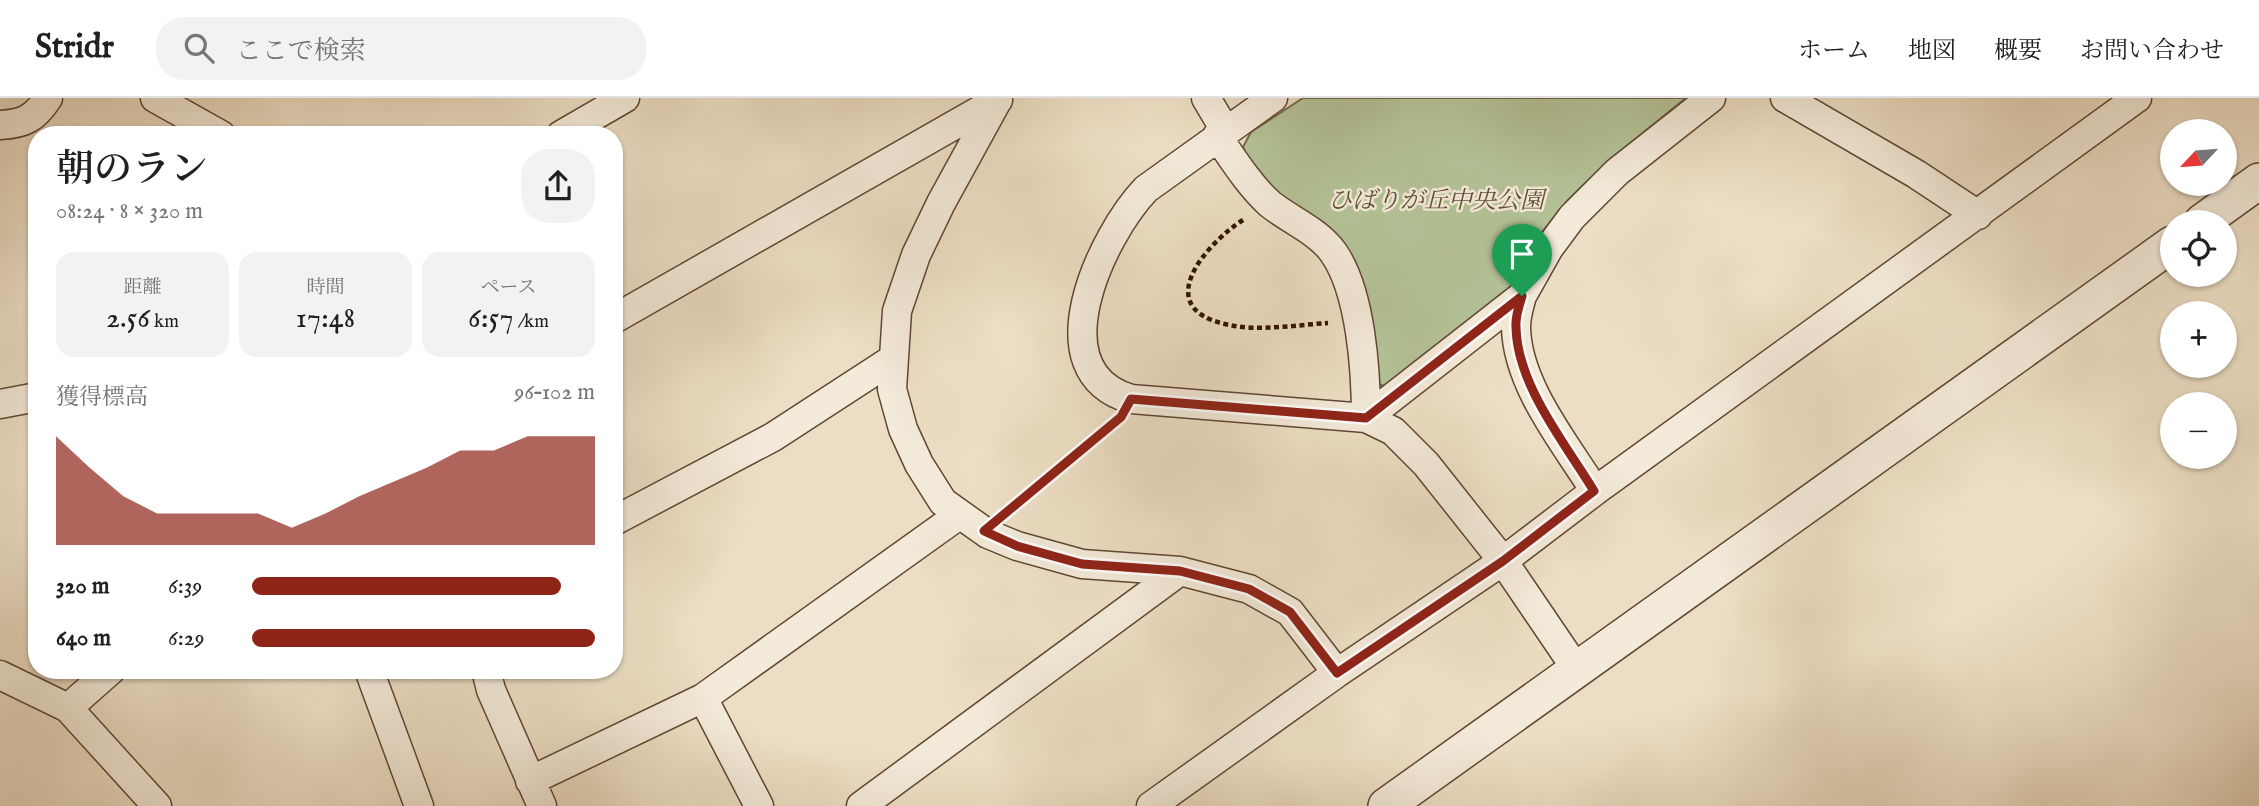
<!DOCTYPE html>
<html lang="ja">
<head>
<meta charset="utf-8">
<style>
  body { margin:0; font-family:"IM FELL English","Noto Serif JP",serif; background:#f2f2f2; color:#202124; height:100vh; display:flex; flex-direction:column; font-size:26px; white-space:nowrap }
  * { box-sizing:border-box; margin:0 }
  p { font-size:23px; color:#757577 }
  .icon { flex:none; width:38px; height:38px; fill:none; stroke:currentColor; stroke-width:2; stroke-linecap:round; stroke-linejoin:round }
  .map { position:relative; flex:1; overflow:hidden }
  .side { position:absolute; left:28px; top:28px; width:595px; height:553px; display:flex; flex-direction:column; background:#fff; border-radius:28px; box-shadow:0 2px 5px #0004 }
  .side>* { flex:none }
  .needle { width:46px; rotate:244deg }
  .buttons { position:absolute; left:2160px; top:21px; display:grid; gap:14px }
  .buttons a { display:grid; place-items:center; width:77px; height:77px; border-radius:50%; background:#fff; box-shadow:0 2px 5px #0004; font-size:35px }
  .pin { position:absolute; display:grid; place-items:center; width:60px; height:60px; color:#fff; margin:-72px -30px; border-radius:50% 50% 50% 0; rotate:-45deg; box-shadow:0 0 7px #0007 }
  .pin .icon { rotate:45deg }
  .round { display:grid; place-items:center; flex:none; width:74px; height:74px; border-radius:28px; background:#f2f2f2 }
  .summary { display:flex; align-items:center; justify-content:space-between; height:119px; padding:0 28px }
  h1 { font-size:38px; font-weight:600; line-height:52px }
  .stats { display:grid; grid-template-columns:repeat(3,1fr); gap:10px; height:119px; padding:7px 28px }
  .stats div { display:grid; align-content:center; border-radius:18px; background:#f2f2f2; text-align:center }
  .stats b { font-size:30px; font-weight:600 }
  .stats small { font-size:19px; font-weight:400 }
  .stats p { font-size:19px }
  .chart { height:196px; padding:14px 28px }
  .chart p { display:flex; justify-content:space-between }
  .chart svg { width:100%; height:126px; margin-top:7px; fill:#8f2418; opacity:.7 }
  ul { padding:0 28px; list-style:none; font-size:23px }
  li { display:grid; grid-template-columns:112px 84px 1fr; align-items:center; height:52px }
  li i { height:18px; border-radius:9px; background:#8f2418 }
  header { display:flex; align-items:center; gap:42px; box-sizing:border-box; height:98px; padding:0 35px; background:#fff; border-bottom:2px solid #e0e0e0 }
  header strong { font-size:33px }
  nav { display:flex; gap:38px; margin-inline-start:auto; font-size:24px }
  .search { width:490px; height:63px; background:#f2f2f2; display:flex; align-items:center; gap:18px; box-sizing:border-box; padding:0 24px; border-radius:28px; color:#757577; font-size:26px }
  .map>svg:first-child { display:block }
  .green { fill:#b4c297; stroke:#736a4c; stroke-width:2 }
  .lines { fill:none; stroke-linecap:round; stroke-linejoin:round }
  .minor-casing { stroke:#604632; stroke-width:31 }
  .tertiary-casing { stroke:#604632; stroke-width:38 }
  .path { stroke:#321301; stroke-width:4.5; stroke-dasharray:5 3.5; stroke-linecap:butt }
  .minor { stroke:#f3ead9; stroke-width:28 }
  .tertiary { stroke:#f3ead9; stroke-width:35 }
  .route-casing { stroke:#fff; stroke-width:14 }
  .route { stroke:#8f2418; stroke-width:9 }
  .labels { text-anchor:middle; stroke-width:5; stroke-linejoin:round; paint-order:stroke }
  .park-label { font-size:24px; font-style:italic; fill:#605036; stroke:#f3ead9 }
</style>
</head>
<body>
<header>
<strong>Stridr</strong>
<div class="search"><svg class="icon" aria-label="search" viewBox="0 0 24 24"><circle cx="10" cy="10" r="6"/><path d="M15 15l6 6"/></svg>ここで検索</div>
<nav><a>ホーム</a><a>地図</a><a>概要</a><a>お問い合わせ</a></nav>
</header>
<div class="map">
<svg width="2259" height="708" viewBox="0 0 2259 708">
  <rect width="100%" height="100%" fill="#ecdec4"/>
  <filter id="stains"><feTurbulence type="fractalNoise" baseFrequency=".00286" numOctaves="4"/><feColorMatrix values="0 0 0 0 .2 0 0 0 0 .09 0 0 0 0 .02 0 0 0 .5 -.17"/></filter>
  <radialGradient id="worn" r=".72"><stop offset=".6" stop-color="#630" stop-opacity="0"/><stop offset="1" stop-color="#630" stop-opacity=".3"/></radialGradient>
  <path class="green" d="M1303 0H1686L1607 64 1567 103 1527 153 1506 201 1388 290 1375 284 1359 174 1270 90 1249 63 1243 49 1251 34Z"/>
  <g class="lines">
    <defs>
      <path id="minor" d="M155 0 221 37
        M1206 0 1225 32
        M1273 0 1146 91C1102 137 1036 274 1131 301L1366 320 1393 333 1426 366 1503 463 1577 572
        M1785 0 1916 76 1978 117
        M997 3 941 105 916 157 897 213 892 291 903 331 919 366 943 404 988 436 1017 448 1082 466 1180 473 1249 491 1290 514 1337 575
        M0 27C24 26 35 20 48 0
        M561 37 625 0
        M1217 38C1233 61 1249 87 1270 106 1290 122 1318 133 1333 154 1361 193 1366 273 1366 320
        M1522 198C1519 208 1516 219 1516 229 1517 287 1565 345 1595 393
        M614 221 998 2
        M0 306 37 299
        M1366 320 1522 198 1549 150 1572 119 1617 74 1711 0
        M614 423 773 339 893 261
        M369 572 419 708
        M486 572 491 592 542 708
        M0 577 68 610 157 708
        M703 600 759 708
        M68 610 111 572
        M530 683 703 600 959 417
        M861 708 1180 473
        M1151 708 1337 575 1503 463 1595 393 2137 0"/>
      <path id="tertiary" d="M2202 124 2259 83
        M1386 708 2172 146"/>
    </defs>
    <use href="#minor" class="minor-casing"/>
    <use href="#tertiary" class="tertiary-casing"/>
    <path class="path" d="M1243 122C1207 145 1150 209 1225 226 1257 234 1295 227 1328 225
      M1008 412 1115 324"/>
    <use href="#minor" class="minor"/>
    <use href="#tertiary" class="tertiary"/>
  </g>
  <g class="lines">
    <defs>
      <path id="route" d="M1522 198C1519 208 1515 219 1516 229 1517 287 1565 345 1594 393L1503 463 1337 575 1290 514 1249 491 1180 473 1082 466 1017 448 984 433 1121 319 1131 301 1366 320Z"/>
    </defs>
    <use href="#route" class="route-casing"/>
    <use href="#route" class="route"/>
  </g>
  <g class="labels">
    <g class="park-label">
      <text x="1436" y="110">ひばりが丘中央公園</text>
    </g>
  </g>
  <rect width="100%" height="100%" filter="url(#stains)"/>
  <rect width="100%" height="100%" fill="url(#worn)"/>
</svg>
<div class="buttons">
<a><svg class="needle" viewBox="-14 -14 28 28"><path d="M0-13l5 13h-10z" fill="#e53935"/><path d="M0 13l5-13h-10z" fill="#757577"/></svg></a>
<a><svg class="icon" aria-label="locate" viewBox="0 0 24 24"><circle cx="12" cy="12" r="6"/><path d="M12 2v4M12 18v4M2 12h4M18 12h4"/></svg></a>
<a>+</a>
<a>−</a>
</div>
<div class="pin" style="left:1522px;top:198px;background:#1e9e55"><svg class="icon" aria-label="arrive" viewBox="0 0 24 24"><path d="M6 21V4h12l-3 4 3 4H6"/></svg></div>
<section class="side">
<div class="summary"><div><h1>朝のラン</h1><p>08:24 · 8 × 320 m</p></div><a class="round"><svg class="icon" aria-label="share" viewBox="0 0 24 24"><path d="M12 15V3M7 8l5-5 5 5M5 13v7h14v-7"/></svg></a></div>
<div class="stats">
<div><p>距離</p><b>2.56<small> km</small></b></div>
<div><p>時間</p><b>17:48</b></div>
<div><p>ペース</p><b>6:57<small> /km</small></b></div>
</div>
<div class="chart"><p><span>獲得標高</span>96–102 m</p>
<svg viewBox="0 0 160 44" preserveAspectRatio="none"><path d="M0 44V6L10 17L20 27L30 33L40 33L50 33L60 33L70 38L80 33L90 27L100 22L110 17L120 11L130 11L140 6L150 6L160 6V44z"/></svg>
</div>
<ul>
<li><b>320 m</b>6:39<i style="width:90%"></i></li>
<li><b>640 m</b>6:29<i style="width:100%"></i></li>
</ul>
</section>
</div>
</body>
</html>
